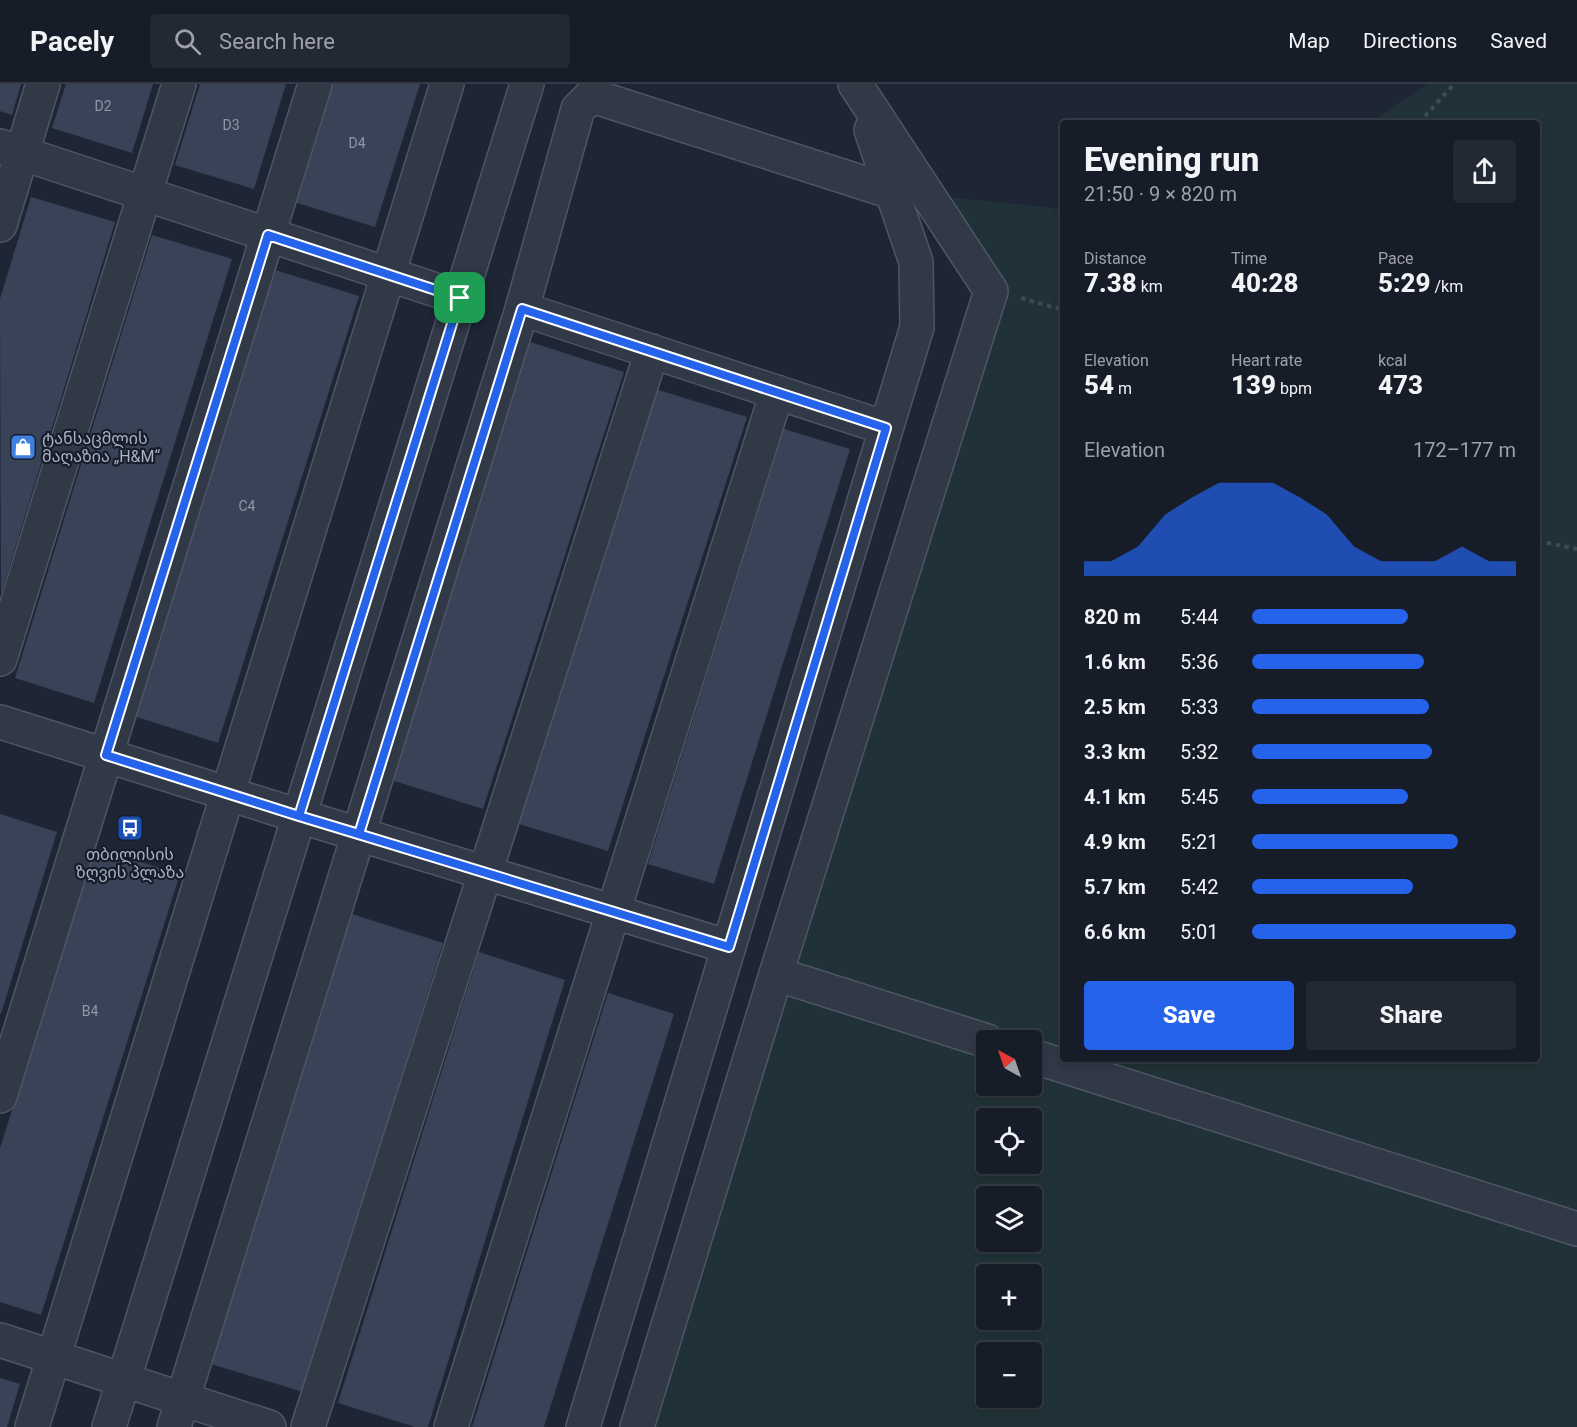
<!DOCTYPE html>
<html lang="en">
<head>
<meta charset="utf-8">
<style>
  body { margin:0; font-family:Roboto,"Noto Sans Georgian",sans-serif; background:#232934; color:#f1f3f6; height:100vh; display:flex; flex-direction:column; font-size:22px; white-space:nowrap }
  * { box-sizing:border-box; margin:0 }
  p { font-size:20px; color:#9ea1a8 }
  .icon { flex:none; width:33px; height:33px; fill:none; stroke:currentColor; stroke-width:2; stroke-linecap:round; stroke-linejoin:round }
  .map { position:relative; flex:1; overflow:hidden }
  .drawer { position:absolute; left:1060px; top:36px; width:480px; height:942px; display:flex; flex-direction:column; background:#161c28; border-radius:6px; box-shadow:0 3px 9px #0003,0 0 0 2px #353a45 }
  .drawer>* { flex:none }
  .needle { width:39px; rotate:320deg }
  .controls { position:absolute; left:976px; top:946px; display:grid; gap:12px }
  .controls a { display:grid; place-items:center; width:66px; height:66px; border-radius:6px; background:#161c28; box-shadow:0 3px 9px #0003,0 0 0 2px #353a45; font-size:30px }
  .pin { position:absolute; display:grid; place-items:center; width:51px; height:51px; color:#fff; margin:-26px; border-radius:12px; box-shadow:0 3px 9px #0006 }
  .round { display:grid; place-items:center; flex:none; width:63px; height:63px; border-radius:6px; background:#232934 }
  .overview { display:flex; align-items:center; justify-content:space-between; height:102px; padding:0 24px }
  h1 { font-size:33px; font-weight:800; line-height:45px }
  .metrics { display:grid; grid-template-columns:repeat(3,1fr); gap:9px; height:102px; padding:6px 24px }
  .metrics div { display:grid; align-content:center }
  .metrics b { font-size:26px; font-weight:800 }
  .metrics small { font-size:16px; font-weight:400 }
  .metrics p { font-size:16px }
  .chart { height:168px; padding:12px 24px }
  .chart p { display:flex; justify-content:space-between }
  .chart svg { width:100%; height:108px; margin-top:6px; fill:#2563eb; opacity:.7 }
  .primary-button { display:flex; gap:12px; margin-top:auto; padding:12px 24px }
  .primary-button a { flex:1; height:69px; border-radius:6px; background:#2563eb; color:#fff; font-size:24px; font-weight:800; line-height:69px; text-align:center }
  .primary-button a+a { background:#232934; color:#f1f3f6 }
  ul { padding:0 24px; list-style:none; font-size:20px }
  li { display:grid; grid-template-columns:96px 72px 1fr; align-items:center; height:45px }
  li i { height:15px; border-radius:8px; background:#2563eb }
  header { display:flex; align-items:center; gap:36px; box-sizing:border-box; height:84px; padding:0 30px; background:#161c28; border-bottom:2px solid #353a45 }
  header strong { font-size:28px }
  nav { display:flex; gap:33px; margin-inline-start:auto; font-size:21px }
  .search { width:420px; height:54px; background:#232934; display:flex; align-items:center; gap:15px; box-sizing:border-box; padding:0 21px; border-radius:6px; color:#9ea1a8; font-size:22px }
  .map>svg:first-child { display:block }
  .green { fill:#203237; fill-rule:evenodd }
  .building { fill:#394357 }
  .lines { fill:none; stroke-linecap:round; stroke-linejoin:round }
  .minor-casing { stroke:#4e5565; stroke-width:36 }
  .path { stroke:#3a4e51; stroke-width:4; stroke-dasharray:4.5 4.5; stroke-linecap:butt }
  .minor { stroke:#313846; stroke-width:33 }
  .route-casing { stroke:#fff; stroke-width:12 }
  .route { stroke:#2563eb; stroke-width:8 }
  .labels { text-anchor:middle; stroke-width:4.5; stroke-linejoin:round; paint-order:stroke }
  .number-label { font-size:14px; fill:#8e96a9 }
  .poi-label { font-size:16px; fill:#aab2c4; stroke:#171d2a; text-anchor:start }
</style>
</head>
<body>
<header>
<strong>Pacely</strong>
<div class="search"><svg class="icon" aria-label="search" viewBox="0 0 24 24"><circle cx="10" cy="10" r="6"/><path d="M15 15l6 6"/></svg>Search here</div>
<nav><a>Map</a><a>Directions</a><a>Saved</a></nav>
</header>
<div class="map">
<svg width="1577" height="1343" viewBox="0 0 1577 1343">
  <rect width="100%" height="100%" fill="#1e2636"/>
  <path class="green" d="M1428 0H1577V1343H637L991 207 929 111 1063 125 1064 975H1538V39H1369ZM987 957H1032V1002H987ZM987 1035H1032V1080H987ZM987 1113H1032V1158H987ZM987 1191H1032V1236H987ZM987 1269H1032V1314H987Z"/>
  <path class="building" d="M0 0H21L12 31 0 27Z
    M66 0H153L132 69 52 44Z
    M200 0H286L254 105 175 81Z
    M331 0H420L375 143 294 118Z
    M31 113 115 138 1 510 0 215Z
    M152 151 232 175 94 619 15 594Z
    M275 186 359 212 218 659 134 632Z
    M527 257 624 288 483 725 385 694Z
    M655 305 747 333 608 767 519 740Z
    M784 345 850 365 714 800 648 780Z
    M0 730 57 748 1 930H0Z
    M95 764 180 790 41 1231 0 1218V1064Z
    M352 830 443 859 303 1308 211 1280Z
    M479 868 565 896 428 1343H415L338 1319Z
    M608 909 674 930 544 1343H472Z
    M0 1294 20 1300 7 1343H0Z"/>
  <g class="lines">
    <defs>
      <path id="minor" d="M0 62 460 214
        M0 141 43 0
        M522 225 578 25 589 14 602 15 892 108
        M0 575 179 0
        M0 638 299 732 729 863
        M776 890 987 957
        M1032 972 1577 1145
        M0 1012 315 0
        M0 1256 269 1343
        M32 1343 447 0
        M109 1343 527 0
        M174 1343 522 225 886 344
        M308 1343 652 267
        M451 1343 777 308
        M583 1343 917 243 916 178 871 46
        M637 1343 776 890 991 207 855 0"/>
    </defs>
    <use href="#minor" class="minor-casing"/>
    <path class="path" d="M1419 39 1454 0
      M1021 214 1056 224 1064 222
      M1538 457 1577 465"/>
    <use href="#minor" class="minor"/>
  </g>
  <g class="lines">
    <defs>
      <path id="route" d="M460 214 268 151 106 671 299 732 729 863 886 344 522 225 359 750 299 732 460 214"/>
    </defs>
    <use href="#route" class="route-casing"/>
    <use href="#route" class="route"/>
  </g>
  <defs>
    <symbol id="shop-square" viewBox="-11 -11 22 22"><rect x="-9" y="-9" width="18" height="18" rx="4" fill="#3f7fe0" stroke="#171d2a"/><path d="M-5-2.5h2.3a2.7 3.5 0 0 1 5.4 0H5L5.5 6h-11ZM-1.5-2.5h3a1.5 2.3 0 0 0-3 0Z" fill="#fff"/></symbol>
    <symbol id="bus-square" viewBox="-11 -11 22 22"><rect x="-9" y="-9" width="18" height="18" rx="4" fill="#1a4fb4" stroke="#171d2a"/><path d="M-5-6H5V4H4V6H2V4H-2V6H-4V4H-5ZM-3.5-4V0h7V-4ZM-3.5 1.2v1.5H-2V1.2ZM2 1.2v1.5H3.5V1.2Z" fill="#fff"/></symbol>
  </defs>
  <g fill-rule="evenodd">
    <use href="#shop-square" x="8" y="348" width="30" height="30"/>
    <use href="#bus-square" x="115" y="729" width="30" height="30"/>
  </g>
  <g class="labels">
    <g class="number-label">
      <text x="103" y="27">D2</text>
      <text x="231" y="46">D3</text>
      <text x="357" y="64">D4</text>
      <text x="247" y="427">C4</text>
      <text x="90" y="932">B4</text>
    </g>
    <g class="poi-label">
      <text x="42" y="360">ტანსაცმლის<tspan x="42" dy="18">მაღაზია „H&amp;M“</tspan></text>
      <text x="130" y="776" text-anchor="middle">თბილისის<tspan x="130" dy="18">ზღვის პლაზა</tspan></text>
    </g>
  </g>
</svg>
<div class="controls">
<a><svg class="needle" viewBox="-14 -14 28 28"><path d="M0-13l5 13h-10z" fill="#e53935"/><path d="M0 13l5-13h-10z" fill="#9ea1a8"/></svg></a>
<a><svg class="icon" aria-label="locate" viewBox="0 0 24 24"><circle cx="12" cy="12" r="6"/><path d="M12 2v4M12 18v4M2 12h4M18 12h4"/></svg></a>
<a><svg class="icon" aria-label="layers" viewBox="0 0 24 24"><path d="M12 4l9 5-9 5-9-5zM3 14l9 5 9-5"/></svg></a>
<a>+</a>
<a>−</a>
</div>
<div class="pin" style="left:460px;top:214px;background:#1e9e55"><svg class="icon" aria-label="arrive" viewBox="0 0 24 24"><path d="M6 21V4h12l-3 4 3 4H6"/></svg></div>
<section class="drawer">
<div class="overview"><div><h1>Evening run</h1><p>21:50 · 9 × 820 m</p></div><a class="round"><svg class="icon" aria-label="share" viewBox="0 0 24 24"><path d="M12 15V3M7 8l5-5 5 5M5 13v7h14v-7"/></svg></a></div>
<div class="metrics">
<div><p>Distance</p><b>7.38<small> km</small></b></div>
<div><p>Time</p><b>40:28</b></div>
<div><p>Pace</p><b>5:29<small> /km</small></b></div>
</div>
<div class="metrics">
<div><p>Elevation</p><b>54<small> m</small></b></div>
<div><p>Heart rate</p><b>139<small> bpm</small></b></div>
<div><p>kcal</p><b>473</b></div>
</div>
<div class="chart"><p><span>Elevation</span>172–177 m</p>
<svg viewBox="0 0 160 44" preserveAspectRatio="none"><path d="M0 44V38L10 38L20 32L30 19L40 12L50 6L60 6L70 6L80 12L90 19L100 32L110 38L120 38L130 38L140 32L150 38L160 38V44z"/></svg>
</div>
<ul>
<li><b>820 m</b>5:44<i style="width:59%"></i></li>
<li><b>1.6 km</b>5:36<i style="width:65%"></i></li>
<li><b>2.5 km</b>5:33<i style="width:67%"></i></li>
<li><b>3.3 km</b>5:32<i style="width:68%"></i></li>
<li><b>4.1 km</b>5:45<i style="width:59%"></i></li>
<li><b>4.9 km</b>5:21<i style="width:78%"></i></li>
<li><b>5.7 km</b>5:42<i style="width:61%"></i></li>
<li><b>6.6 km</b>5:01<i style="width:100%"></i></li>
</ul>
<div class="primary-button"><a>Save</a><a>Share</a></div>
</section>
</div>
</body>
</html>
